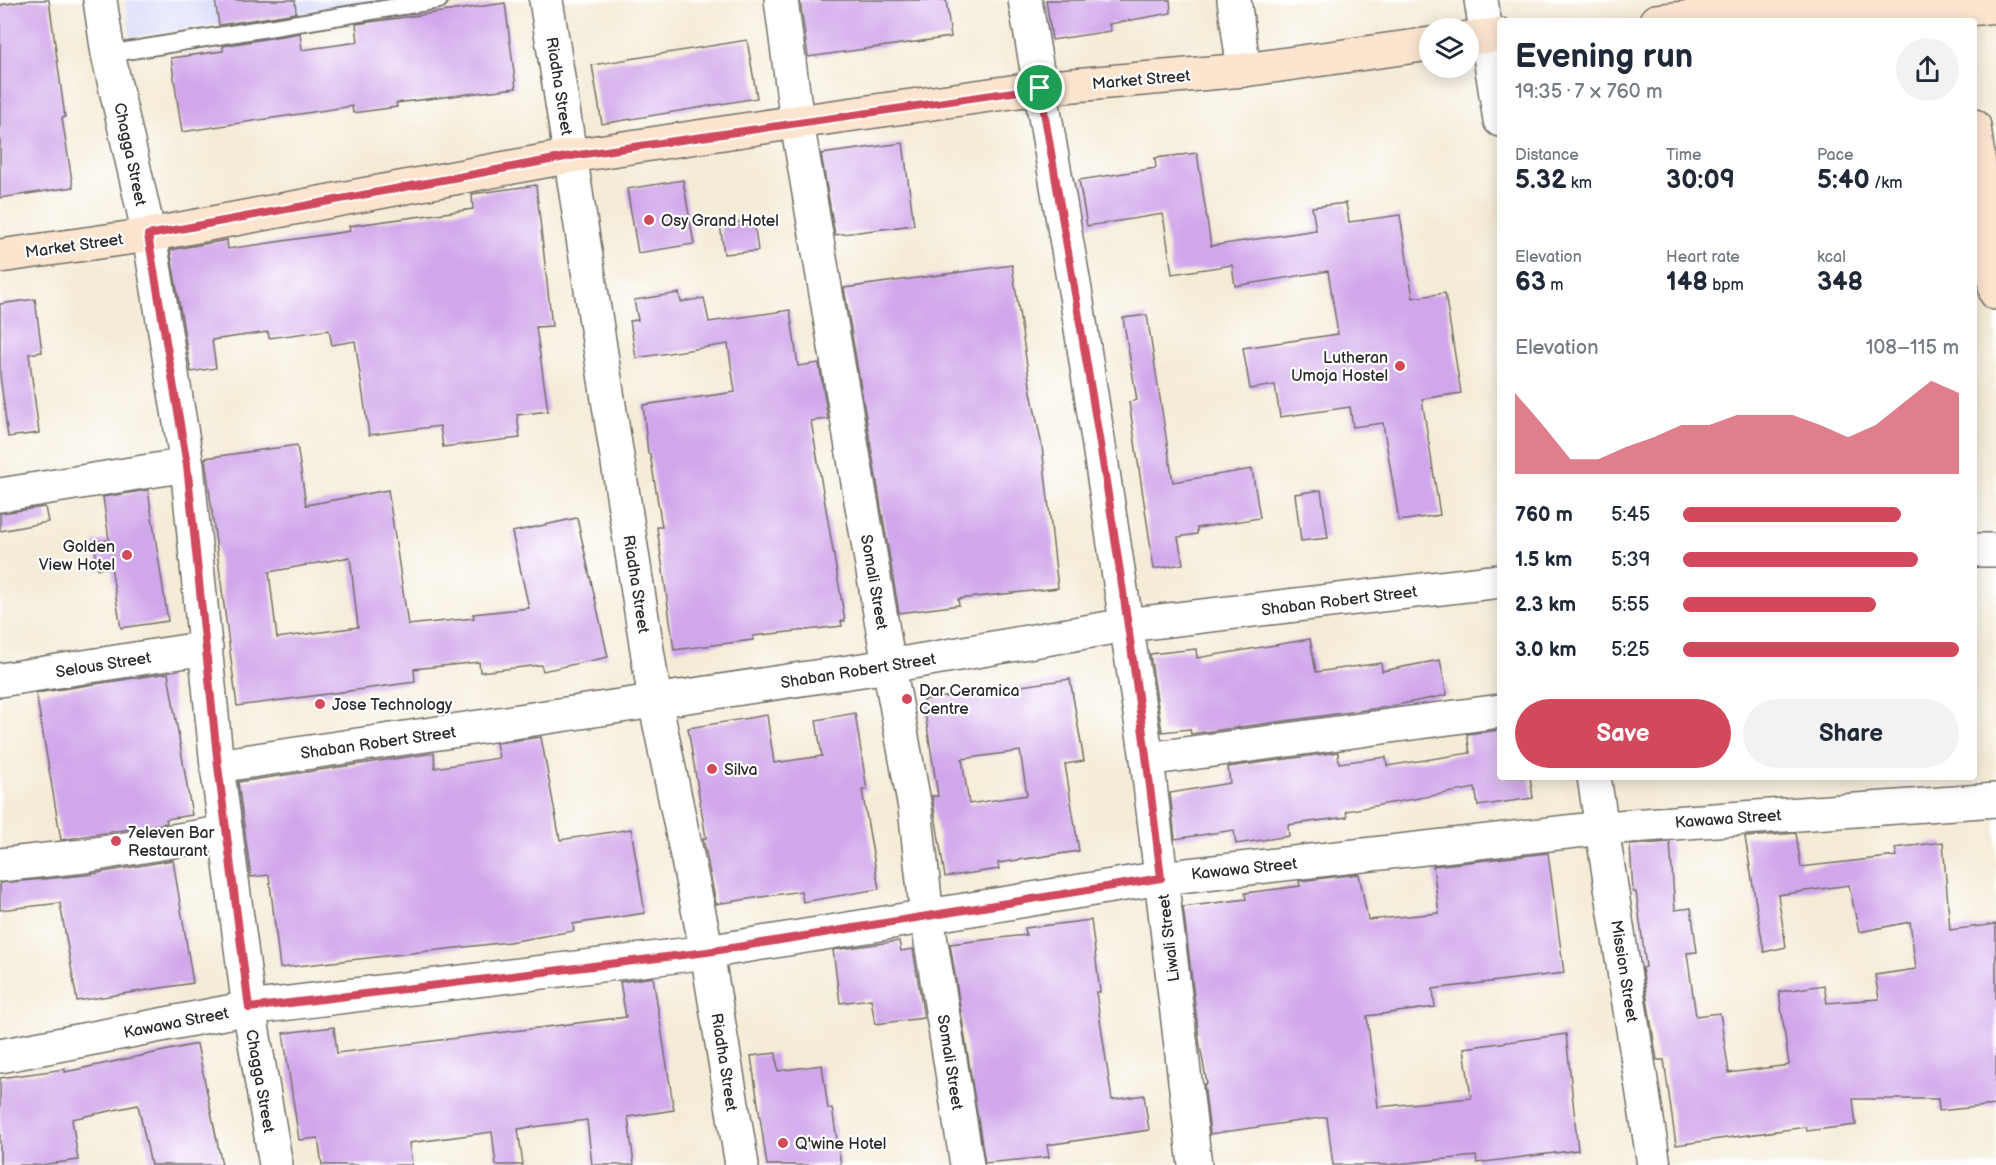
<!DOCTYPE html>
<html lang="en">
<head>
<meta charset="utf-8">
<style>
  body { margin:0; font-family:"Balsamiq Sans",sans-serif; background:#f2f2f3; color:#1f2937; height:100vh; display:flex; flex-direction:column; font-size:22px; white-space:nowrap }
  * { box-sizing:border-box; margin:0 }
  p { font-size:20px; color:#747a83 }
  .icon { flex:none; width:33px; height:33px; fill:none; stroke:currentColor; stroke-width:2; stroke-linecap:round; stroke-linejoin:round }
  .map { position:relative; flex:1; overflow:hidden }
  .side { position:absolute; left:1497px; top:18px; width:480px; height:762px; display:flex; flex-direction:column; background:#fff; border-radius:6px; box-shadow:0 3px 15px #0003 }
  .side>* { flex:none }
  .tools { position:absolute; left:1419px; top:18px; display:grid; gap:12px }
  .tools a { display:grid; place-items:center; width:60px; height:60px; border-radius:50%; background:#fff; box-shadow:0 3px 15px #0003; font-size:30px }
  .pin { position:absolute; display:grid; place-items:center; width:51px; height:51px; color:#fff; margin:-26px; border:3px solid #fff; border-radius:50%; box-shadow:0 2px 6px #0007 }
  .round { display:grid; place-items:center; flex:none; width:63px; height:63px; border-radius:32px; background:#f2f2f3 }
  .headline { display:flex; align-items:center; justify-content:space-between; height:102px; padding:0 18px }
  h1 { font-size:33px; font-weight:700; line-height:45px }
  .figures { display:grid; grid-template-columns:repeat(3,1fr); gap:9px; height:102px; padding:6px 18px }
  .figures div { display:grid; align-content:center }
  .figures b { font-size:26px; font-weight:700 }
  .figures small { font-size:16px; font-weight:400 }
  .figures p { font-size:16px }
  .chart { height:168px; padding:12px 18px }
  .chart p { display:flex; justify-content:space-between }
  .chart svg { width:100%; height:108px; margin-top:6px; fill:#d1495b; opacity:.7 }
  .cta { display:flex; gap:12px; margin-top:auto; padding:12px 18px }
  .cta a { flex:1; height:69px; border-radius:36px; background:#d1495b; color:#fff; font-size:24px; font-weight:700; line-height:69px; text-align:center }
  .cta a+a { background:#f2f2f3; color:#1f2937 }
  ul { padding:0 18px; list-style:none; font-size:20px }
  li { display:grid; grid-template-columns:96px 72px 1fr; align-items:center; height:45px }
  li i { height:15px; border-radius:8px; background:#d1495b }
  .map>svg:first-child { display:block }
  .built { fill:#d4d8f9 }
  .building { fill:#d1a7eb; fill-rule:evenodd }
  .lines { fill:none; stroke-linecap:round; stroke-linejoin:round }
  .lane-casing { stroke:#726f68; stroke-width:20 }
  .street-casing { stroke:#726f68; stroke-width:36 }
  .secondary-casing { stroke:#726f68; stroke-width:36 }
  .lane { stroke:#fff; stroke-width:16 }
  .street { stroke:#fff; stroke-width:33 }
  .secondary { stroke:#fbe5cf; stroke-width:33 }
  .route-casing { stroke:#fff; stroke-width:12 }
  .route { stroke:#d1495b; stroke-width:8 }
  .poi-dot { fill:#d1495b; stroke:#fff; stroke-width:2 }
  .labels { text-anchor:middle; stroke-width:4.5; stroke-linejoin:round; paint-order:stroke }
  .street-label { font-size:16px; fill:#2b2b2b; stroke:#fff }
  .poi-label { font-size:16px; fill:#2b2b2b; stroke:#fff; text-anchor:start }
</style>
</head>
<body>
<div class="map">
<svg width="1996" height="1165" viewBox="0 0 1996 1165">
  <rect width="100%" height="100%" fill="#fff"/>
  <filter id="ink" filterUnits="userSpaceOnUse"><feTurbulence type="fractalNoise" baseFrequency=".0167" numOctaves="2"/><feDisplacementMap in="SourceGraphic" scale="12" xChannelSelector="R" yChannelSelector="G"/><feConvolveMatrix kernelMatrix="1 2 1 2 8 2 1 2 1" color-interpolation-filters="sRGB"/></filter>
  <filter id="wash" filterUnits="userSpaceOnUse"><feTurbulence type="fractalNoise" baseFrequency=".008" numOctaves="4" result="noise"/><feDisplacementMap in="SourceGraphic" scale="24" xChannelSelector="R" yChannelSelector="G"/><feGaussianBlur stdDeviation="1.35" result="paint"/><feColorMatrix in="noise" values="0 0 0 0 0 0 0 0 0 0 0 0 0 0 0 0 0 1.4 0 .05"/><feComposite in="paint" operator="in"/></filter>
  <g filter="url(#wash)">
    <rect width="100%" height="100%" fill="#f5ecd8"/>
    <path class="built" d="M125 0H391L131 37Z"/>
    <g id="blocks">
      <path class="building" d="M31 0H49L65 117 62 118 73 187 0 198V5Z
        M215 0H295L296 13 219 25Z
        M800 0H946L951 37 808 57Z
        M1046 0H1170L1171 13 1109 24 1111 31 1052 40Z
        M505 3 516 88 396 103 397 107 353 113 352 106 182 132 171 58 223 51V46L300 33 302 50 358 42 356 24Z
        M747 40 757 98 602 124 592 65Z
        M903 143 914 225 835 235 821 154Z
        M1197 153 1211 246 1316 230 1312 207 1346 203 1349 222 1400 215 1413 298 1445 293 1461 393 1422 399 1440 515 1399 521 1383 423 1353 427 1350 407 1280 417 1275 385 1250 389 1243 348 1338 334 1328 271 1235 286 1232 265 1172 274 1163 214 1087 226 1079 180 1156 168 1155 158Z
        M683 180 694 244 638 253 627 189Z
        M536 185 552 326 536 327 548 411 517 415 520 438 443 447 440 426 369 435 355 341 332 345 329 330 269 338 268 332 212 340 216 368 191 372 170 250 227 240 228 249 350 231 349 226 473 209 472 194Z
        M754 221 758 251 724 254 720 224Z
        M1012 265 1031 392 1042 446 1058 588 958 599 959 605 899 613 844 288Z
        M679 293 681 302 704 298 709 322 790 310 798 366 819 363 828 419 811 421 845 621H841L842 626 753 636V640L674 650 657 527H662L650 454H648L643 405 735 392 728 344 636 358 630 321 638 320 634 300Z
        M35 299 42 352 29 354 39 433 8 437 0 375V304Z
        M1147 315 1173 482 1252 469 1260 518 1197 528V534L1178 537 1183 564 1154 569 1129 402 1137 400 1123 318Z
        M297 445 306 505 388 490 408 625 474 618 473 614 529 608 512 532 577 518 608 657 543 671 541 665 480 672 479 662 414 669 415 682 237 706 205 458ZM350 557 358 627 277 638 269 572Z
        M148 490 168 621 121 628 111 567 98 569 94 542 109 540 103 497Z
        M1321 490 1328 538 1301 541 1295 494Z
        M45 507 48 522 0 531V513Z
        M1310 639 1316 672 1381 663 1382 671 1440 660 1447 695 1387 707 1191 734 1190 729 1162 732 1150 654 1196 649 1197 658Z
        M168 673 192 815 166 819 167 823 61 840 36 693Z
        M1070 679 1084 761 1065 764 1079 851 998 863 999 869 945 877 932 796H938L923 700ZM1020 751 1027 795 969 804 962 759Z
        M855 713 867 790H862L879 889 803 902 801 891 716 904 703 838H706L688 728 767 715 774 763 822 756 816 720Z
        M1500 730V777H1530L1533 798 1478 806 1475 788 1346 811 1347 817 1288 825 1289 836 1236 844 1234 830 1175 839 1170 793 1230 783 1228 767 1338 752 1339 763 1386 757 1387 766 1470 753 1467 734Z
        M541 737 560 840 631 829 645 913 573 924 574 931 509 942 280 968 269 875 251 877 238 782 434 753 435 768 499 758 496 743Z
        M1796 833 1801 867 1897 856 1895 848 1943 842 1950 930 1996 924V1105L1939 1111 1938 1099H1853L1856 1125 1807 1131 1806 1127 1676 1145 1664 1060H1657L1642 968 1646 967 1636 892H1633L1630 845 1670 842 1675 910 1691 908 1697 952 1687 953 1696 1016 1720 1013 1729 1073 1789 1065 1779 992 1824 985 1827 1003 1879 999 1875 975 1916 969 1910 922 1859 932 1849 885 1778 895 1786 947 1764 952 1745 837Z
        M1548 853 1564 973 1433 989 1435 1007 1367 1016 1378 1107 1471 1098 1464 1048 1566 1034 1578 1150 1477 1163 1476 1156 1387 1165H1333L1327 1117 1210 1134 1204 1084H1207L1200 1046 1183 907 1246 899 1245 893 1300 886 1299 881 1359 874 1368 920 1439 913 1433 866Z
        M173 860 193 983 77 1001 60 903 0 910V883L86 875Z
        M1091 920 1100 992H1096L1112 1100 1144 1095 1149 1130 1047 1145 1049 1157 985 1163 950 944 1026 935 1025 928Z
        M899 941 901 951 913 949 924 1018 875 1024 871 999 840 1003 833 950Z
        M653 977 674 1110 628 1117 634 1165H592L587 1120 518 1129 523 1165H496L492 1132 409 1143 412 1165H322L318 1138 299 1140 283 1033 334 1027 337 1053 626 1017 620 982Z
        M197 1044 222 1165H151L138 1105 72 1119 78 1160 40 1165H0V1078L65 1069V1072Z
        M776 1053 778 1071 822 1065 828 1109 832 1108 841 1165H767L751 1056Z"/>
    </g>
  </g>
  <g filter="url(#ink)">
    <use href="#blocks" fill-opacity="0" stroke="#726f68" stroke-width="1.5"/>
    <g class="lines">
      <defs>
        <path id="lane" d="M108 54 439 0"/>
        <path id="street" d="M100 0 108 54 149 235 187 465 217 766 249 1008 276 1165
          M546 0 655 701 707 952 742 1165
          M781 0 797 122 889 666 915 808 927 917 967 1165
          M1025 0 1076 296 1147 759 1195 1165
          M1234 0 1244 70
          M1481 0 1500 120
          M0 495 187 465
          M1974 550H1996
          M0 680 206 648
          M1147 759 1500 711
          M217 766 889 666 1126 625 1500 581
          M1594 777 1654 1165
          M0 865 84 856 226 832
          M0 1056 249 1008 707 952 1161 878 1603 828 1996 800"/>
        <path id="secondary" d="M1656 21 1780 8 1959 10 1996 6
          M1468 38 1500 35
          M1974 126 1996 293
          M0 256 149 235 571 156 797 122 1040 88 1244 70 1430 44"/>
      </defs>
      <use href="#lane" class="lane-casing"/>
      <use href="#street" class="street-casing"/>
      <use href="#secondary" class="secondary-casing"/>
      <use href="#lane" class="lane"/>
      <use href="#street" class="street"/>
      <use href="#secondary" class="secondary"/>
    </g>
  </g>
  <g class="lines" filter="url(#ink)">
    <defs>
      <path id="route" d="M1040 88C1085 350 1131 614 1161 878L707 952 249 1008 218 766 187 465 148 235 571 156Z"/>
    </defs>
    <use href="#route" class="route-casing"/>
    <use href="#route" class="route"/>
  </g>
  <g class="poi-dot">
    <circle cx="649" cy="220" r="6"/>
    <circle cx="1400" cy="366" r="6"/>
    <circle cx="127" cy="555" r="6"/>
    <circle cx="907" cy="699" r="6"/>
    <circle cx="320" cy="704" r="6"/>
    <circle cx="712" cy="769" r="6"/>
    <circle cx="116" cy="841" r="6"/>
    <circle cx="783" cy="1143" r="6"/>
  </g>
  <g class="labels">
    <g class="street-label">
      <text transform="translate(1141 79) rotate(-5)" y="6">Market Street</text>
      <text transform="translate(560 86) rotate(81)" y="6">Riadha Street</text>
      <text transform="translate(131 154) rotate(78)" y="6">Chagga Street</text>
      <text transform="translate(74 245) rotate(-8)" y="6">Market Street</text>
      <text transform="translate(875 582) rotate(80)" y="6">Somali Street</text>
      <text transform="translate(637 584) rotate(81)" y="6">Riadha Street</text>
      <text transform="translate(1339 600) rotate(-7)" y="6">Shaban Robert Street</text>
      <text transform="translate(103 664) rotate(-9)" y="6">Selous Street</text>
      <text transform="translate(858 670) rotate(-9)" y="6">Shaban Robert Street</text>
      <text transform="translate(378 742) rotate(-8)" y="6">Shaban Robert Street</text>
      <text transform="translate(1728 818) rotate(-4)" y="6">Kawawa Street</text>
      <text transform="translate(1244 868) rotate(-6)" y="6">Kawawa Street</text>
      <text transform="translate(1168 938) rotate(-97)" y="6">Liwali Street</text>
      <text transform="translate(1625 971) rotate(81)" y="6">Mission Street</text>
      <text transform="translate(176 1022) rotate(-11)" y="6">Kawawa Street</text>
      <text transform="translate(725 1062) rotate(81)" y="6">Riadha Street</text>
      <text transform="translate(951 1062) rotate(81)" y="6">Somali Street</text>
      <text transform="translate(261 1081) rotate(80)" y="6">Chagga Street</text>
    </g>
    <g class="poi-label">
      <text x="661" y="226">Osy Grand Hotel</text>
      <text x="1388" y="363" text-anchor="end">Lutheran<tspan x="1388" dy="18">Umoja Hostel</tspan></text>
      <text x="115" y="552" text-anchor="end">Golden<tspan x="115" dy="18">View Hotel</tspan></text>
      <text x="919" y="696">Dar Ceramica<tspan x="919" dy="18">Centre</tspan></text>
      <text x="332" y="710">Jose Technology</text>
      <text x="724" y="775">Silva</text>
      <text x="128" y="838">7eleven Bar<tspan x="128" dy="18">Restaurant</tspan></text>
      <text x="795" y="1149">Q'wine Hotel</text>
    </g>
  </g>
</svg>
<div class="tools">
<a><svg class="icon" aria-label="layers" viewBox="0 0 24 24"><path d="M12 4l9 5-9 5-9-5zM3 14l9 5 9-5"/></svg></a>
</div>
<div class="pin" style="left:1040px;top:88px;background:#1e9e55"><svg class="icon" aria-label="arrive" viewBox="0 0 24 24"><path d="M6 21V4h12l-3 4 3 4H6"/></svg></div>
<section class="side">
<div class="headline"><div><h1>Evening run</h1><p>19:35 · 7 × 760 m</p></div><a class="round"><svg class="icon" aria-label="share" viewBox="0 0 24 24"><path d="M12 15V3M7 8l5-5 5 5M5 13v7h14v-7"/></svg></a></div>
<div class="figures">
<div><p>Distance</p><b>5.32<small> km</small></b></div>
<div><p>Time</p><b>30:09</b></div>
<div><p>Pace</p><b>5:40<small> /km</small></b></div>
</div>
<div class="figures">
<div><p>Elevation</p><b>63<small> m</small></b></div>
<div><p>Heart rate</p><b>148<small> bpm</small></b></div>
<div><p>kcal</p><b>348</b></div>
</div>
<div class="chart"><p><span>Elevation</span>108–115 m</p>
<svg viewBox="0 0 160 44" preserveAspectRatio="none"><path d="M0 44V11L10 24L20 38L30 38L40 33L50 29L60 24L70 24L80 20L90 20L100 20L110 24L120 29L130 24L140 15L150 6L160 11V44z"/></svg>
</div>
<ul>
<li><b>760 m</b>5:45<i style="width:79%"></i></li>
<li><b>1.5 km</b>5:39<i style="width:85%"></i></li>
<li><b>2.3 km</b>5:55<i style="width:70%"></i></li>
<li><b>3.0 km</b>5:25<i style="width:100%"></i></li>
</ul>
<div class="cta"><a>Save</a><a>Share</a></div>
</section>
</div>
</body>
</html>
